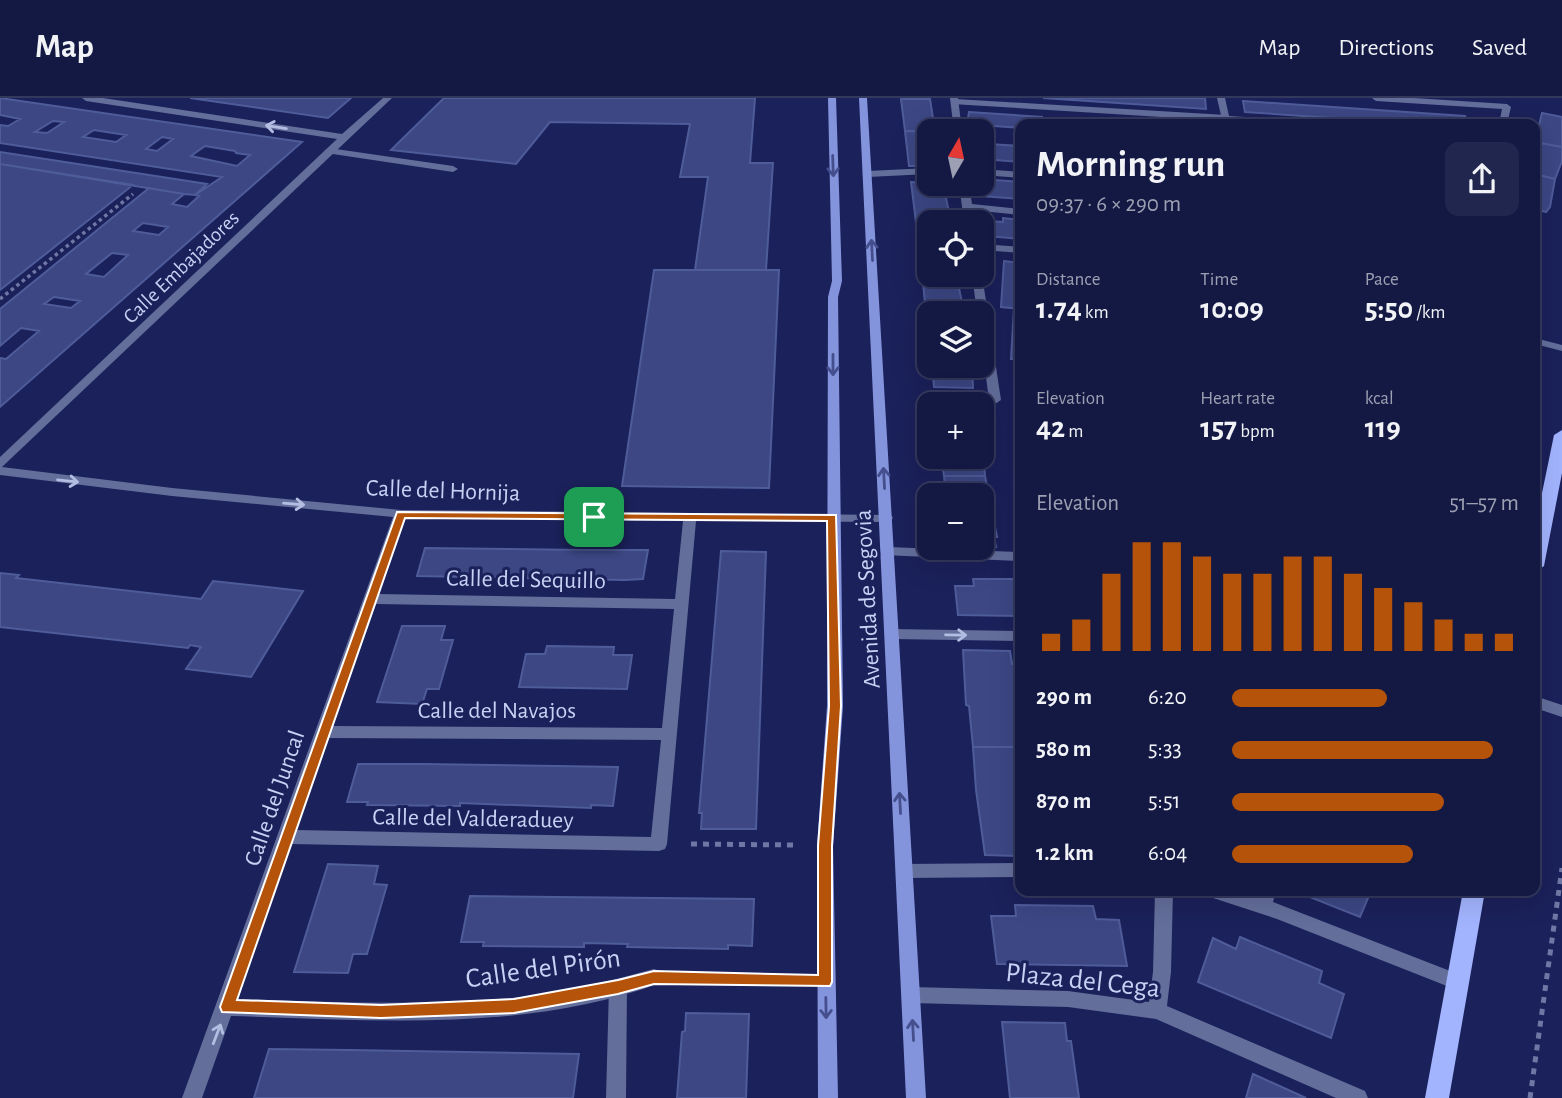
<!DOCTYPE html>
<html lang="en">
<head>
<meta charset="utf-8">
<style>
  body { margin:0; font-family:"Alegreya Sans",sans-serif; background:#21264f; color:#f1f3f6; height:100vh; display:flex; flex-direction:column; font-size:26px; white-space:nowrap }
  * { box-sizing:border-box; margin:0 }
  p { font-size:23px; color:#9da0b2 }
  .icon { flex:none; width:38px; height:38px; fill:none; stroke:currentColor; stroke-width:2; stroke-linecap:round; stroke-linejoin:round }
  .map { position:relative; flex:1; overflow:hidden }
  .details { position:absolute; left:1015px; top:21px; width:525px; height:777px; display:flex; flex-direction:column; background:#141944; border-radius:14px; box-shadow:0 7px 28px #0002,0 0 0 2px #33385d }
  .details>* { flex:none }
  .needle { width:46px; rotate:9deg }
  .controls { position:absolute; left:917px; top:21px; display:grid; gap:14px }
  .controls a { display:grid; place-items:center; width:77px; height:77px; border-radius:14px; background:#141944; box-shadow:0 7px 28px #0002,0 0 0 2px #33385d; font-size:35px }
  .pin { position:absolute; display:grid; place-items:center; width:60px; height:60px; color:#fff; margin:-30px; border-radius:14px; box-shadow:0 4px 10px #0006 }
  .round { display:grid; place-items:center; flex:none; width:74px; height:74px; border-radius:14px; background:#21264f }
  .summary { display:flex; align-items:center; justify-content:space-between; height:119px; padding:0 21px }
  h1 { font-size:38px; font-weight:700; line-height:52px }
  .figures { display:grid; grid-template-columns:repeat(3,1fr); gap:10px; height:119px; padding:7px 21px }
  .figures div { display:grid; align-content:center }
  .figures b { font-size:30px; font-weight:700 }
  .figures small { font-size:19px; font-weight:400 }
  .figures p { font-size:19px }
  .chart { height:196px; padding:14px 21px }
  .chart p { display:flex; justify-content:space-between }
  .chart svg { width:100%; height:126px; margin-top:7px; stroke:#b45309; stroke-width:6 }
  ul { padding:0 21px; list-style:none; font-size:23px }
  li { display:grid; grid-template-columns:112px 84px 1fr; align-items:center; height:52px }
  li i { height:18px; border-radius:9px; background:#b45309 }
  header { display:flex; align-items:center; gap:42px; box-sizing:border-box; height:98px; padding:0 35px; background:#141944; border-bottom:2px solid #33385d }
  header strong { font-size:33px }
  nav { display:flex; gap:38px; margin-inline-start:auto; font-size:24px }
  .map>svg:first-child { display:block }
  .building { fill:#3c4784; stroke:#4f5c9a; stroke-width:2; fill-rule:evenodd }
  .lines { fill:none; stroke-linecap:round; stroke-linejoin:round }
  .path-far1 { stroke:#6f77a5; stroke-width:3.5; stroke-dasharray:3.5 3.5; stroke-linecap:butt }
  .path { stroke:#6f77a5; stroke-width:5; stroke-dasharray:6 6; stroke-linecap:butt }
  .service { fill:#636e9b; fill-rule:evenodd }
  .pedestrian { fill:#636e9b; fill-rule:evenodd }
  .minor { fill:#636e9b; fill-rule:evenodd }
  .tertiary { fill:#636e9b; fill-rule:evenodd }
  .secondary { fill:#8494dc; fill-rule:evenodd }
  .primary { fill:#a2b4fe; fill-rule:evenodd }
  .oneway { stroke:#b3bde2 }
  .oneway2 { stroke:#454f8e }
  .route { fill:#b45309; stroke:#fff; stroke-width:2; fill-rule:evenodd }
  .labels { text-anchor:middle; stroke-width:6; stroke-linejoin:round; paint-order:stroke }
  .far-street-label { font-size:21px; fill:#c7d1f4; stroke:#1b215a }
  .street-label { font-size:24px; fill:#c7d1f4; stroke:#1b215a }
  .near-street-label { font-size:28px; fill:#c7d1f4; stroke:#1b215a }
</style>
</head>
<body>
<header>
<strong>Map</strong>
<nav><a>Map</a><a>Directions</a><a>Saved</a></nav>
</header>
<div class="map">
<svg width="1562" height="1000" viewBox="0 0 1562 1000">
  <rect width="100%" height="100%" fill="#1b215a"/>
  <path class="building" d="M0 0 302 44 0 309V260L6 261 39 233 21 230 0 248V211L149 90 184 96 172 106 187 109 199 98 195 97 222 79 0 45V27L8 28 20 21 0 17ZM53 23 64 24 47 35 35 34ZM94 32 126 37 116 44 83 39ZM162 39 173 41 157 53 146 51ZM205 48 235 53 236 55 250 57 237 68 191 58ZM143 125 168 129 159 137 133 133ZM112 155 128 157 104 179 86 176ZM54 199 80 203 71 210 44 206Z
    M190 0H351L328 20Z
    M444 0H755L750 65H773L766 172H695L708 79H680L690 26 550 24 516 66 391 52Z
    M1043 0H1205L1206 11Z
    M901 1H930L935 33H905Z
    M1243 3 1465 18 1468 26H1420L1245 14Z
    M969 14 1042 19 1041 26H1020V30L967 26Z
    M1542 15 1562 19V49L1535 44Z
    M905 33 929 34V68H909Z
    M1535 44 1562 49V63L1555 81 1535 76Z
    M988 46 1020 48V64L982 61V49H987Z
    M0 54 207 86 195 97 184 96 0 66Z
    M0 66 133 87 0 192Z
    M1535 76 1555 81 1550 109 1546 114 1535 111Z
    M995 82 1020 84V101L981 98 982 84 995 85Z
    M911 84 943 86 950 119 948 124H916Z
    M1003 120 1020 122V141L988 138 989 123 1003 124Z
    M916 124H948H929V167H920Z
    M1004 163 1020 165V211L1001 209Z
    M654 172H779L769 390 622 388Z
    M923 185H958L964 215H929L928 235Z
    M1014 210 1020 211V261H1011Z
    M932 268H972L973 290 934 289Z
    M982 337 985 378H944L941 359H982Z
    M944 378H985L997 439H994L996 449H982V397H946Z
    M425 450 587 452H648L643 481 624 482 417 478Z
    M721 453 766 454 756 731H701L702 715H699Z
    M0 475 19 477 16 480 201 501 213 483 303 493 251 579 186 571 201 549 190 547 188 550 0 529Z
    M973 481H1020V518L958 517 955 488H974Z
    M402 528H445L441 542H453L439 591H427L422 606 377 604Z
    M547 548 614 549 613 557H632L627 591 519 589 526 556H545Z
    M963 552 1010 553 1012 566 1015 565 1020 598V649H973L969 608 966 607Z
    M973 649H1020V758L985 757 976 692Z
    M358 666H422L618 669 613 708 591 707V710L460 705V708L367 707 368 704H347Z
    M328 766 378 768 374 786 387 787 367 856H353L348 875 294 874Z
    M1308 793H1371L1360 819 1307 798Z
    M470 798 754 801 752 848 728 847V851L627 849 628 846 584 845V849L483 848 484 844H461Z
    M1015 807 1093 808 1096 821 1119 822 1127 868 997 866 991 818H1016Z
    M1240 839 1322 873 1319 885 1344 896 1331 940 1198 884 1213 840 1236 851Z
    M686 915 749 916 746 1000H677L682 934 685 933Z
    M1002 924 1065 925 1067 943H1071L1079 1000H1010Z
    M269 951 349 952 579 956 573 1000H254Z
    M1253 976 1306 1000H1246Z"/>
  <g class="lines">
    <path class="path-far1" d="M0 201 133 96"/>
    <path class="path" d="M691 746 795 747
      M683 880 793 883
      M1530 1000 1562 770"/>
    <path class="service" d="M329 50 453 68 458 71 453 74 326 55 324 53Z"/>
    <path class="pedestrian" d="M955 1 1226 17 1230 20 1226 23 952 6V2Z
      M888 449 1020 454V463L883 457 881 454Z
      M1020 765V779L904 780 898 778 896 773 898 768 904 766Z
      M1155 793H1173L1171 874 1167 908 1365 993 1368 1000H1336L1156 921 1068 909 911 905 905 903 902 897 905 891 911 889 1068 893 1149 904 1153 874Z
      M1204 793H1236L1257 799 1260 793H1276L1273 804 1463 878 1466 884 1463 890 1457 892 1277 821 1207 798Z
      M618 881 624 883 627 889 626 1000H606L609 889 612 883Z"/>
    <path class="minor" d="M82 0H103L342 36 383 0H392L2 369 172 390 401 412 891 417 893 420 891 423 886 424 696 423 667 746 665 751 659 753 291 746 237 901C334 904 433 909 529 898 572 893 613 882 654 871L660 873 663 879 660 885C525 935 372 922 231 918L202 1000H182L393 419 172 398 0 377V359L337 41 86 3ZM406 420 683 423 675 501 379 496ZM376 506 674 511 662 630 333 628ZM329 640 661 642 651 739 296 732Z
      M950 0H958L962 33H954Z
      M1217 0H1225L1229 18 1307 23 1311 26 1231 23V26H1223Z
      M1372 0H1414L1507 6 1511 9 1507 26H1499L1502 11 1376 3Z
      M929 70V76L868 79 863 76 868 73Z
      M982 71 1020 74V80L982 77Z
      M959 86H969L972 106 1020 111V117L972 112 974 124H964Z
      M982 146 1020 149V155L982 152Z
      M972 177H982L1001 302 995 306 989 302 982 249V215H977Z
      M1535 240 1562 247V253L1535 246Z
      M892 531 1020 533V543L892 541 885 536Z"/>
    <path class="tertiary" d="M1535 598 1562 607V619L1535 610Z"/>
    <path class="secondary" d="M828 0H836L842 183 838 199 843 608 833 748 838 1000H818L817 748 827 608 828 199 832 183Z
      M859 0H867L926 1000H906Z"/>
    <path class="primary" d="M1562 332V375L1544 468 1535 474V429L1554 337Z
      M1463 793H1485L1449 1000H1425Z"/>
  </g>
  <defs><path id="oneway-shaft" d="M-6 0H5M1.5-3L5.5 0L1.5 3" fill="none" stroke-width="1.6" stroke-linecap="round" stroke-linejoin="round" transform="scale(1.75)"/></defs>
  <g class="oneway">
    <use href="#oneway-shaft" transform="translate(276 29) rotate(-171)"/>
    <use href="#oneway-shaft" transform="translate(68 383) rotate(6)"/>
    <use href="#oneway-shaft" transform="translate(294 406) rotate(5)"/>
    <use href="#oneway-shaft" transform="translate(956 537) rotate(1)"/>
    <use href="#oneway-shaft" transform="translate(217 936) rotate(-69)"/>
  </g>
  <g class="oneway2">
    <use href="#oneway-shaft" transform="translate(833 68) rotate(88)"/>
    <use href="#oneway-shaft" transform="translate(872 152) rotate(-93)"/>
    <use href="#oneway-shaft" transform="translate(833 267) rotate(90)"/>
    <use href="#oneway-shaft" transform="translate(884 380) rotate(-93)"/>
    <use href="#oneway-shaft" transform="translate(900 705) rotate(-93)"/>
    <use href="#oneway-shaft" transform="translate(826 910) rotate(89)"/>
    <use href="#oneway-shaft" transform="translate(913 932) rotate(-93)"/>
  </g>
  <path class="route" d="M397 414 836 417 841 608 832 748V884L830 888 654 886 618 896 514 915 381 920 222 914 220 909ZM405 420 827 423 829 608 818 748V877L654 873 618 882 514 901 381 907 237 902Z"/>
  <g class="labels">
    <g class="far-street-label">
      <text transform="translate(181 169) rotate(-44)" y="7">Calle Embajadores</text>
    </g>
    <g class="street-label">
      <text transform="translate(443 392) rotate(2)" y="8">Calle del Hornija</text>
      <text transform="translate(526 481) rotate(1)" y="8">Calle del Sequillo</text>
      <text transform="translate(867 501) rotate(-93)" y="8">Avenida de Segovia</text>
      <text x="497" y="620">Calle del Navajos</text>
      <text transform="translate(274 700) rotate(-71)" y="8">Calle del Juncal</text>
      <text transform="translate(473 720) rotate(1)" y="8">Calle del Valderaduey</text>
    </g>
    <g class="near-street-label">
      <text transform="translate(543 869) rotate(-8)" y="10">Calle del Pirón</text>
      <text transform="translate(1083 881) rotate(6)" y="10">Plaza del Cega</text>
    </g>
  </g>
</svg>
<div class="controls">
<a><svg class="needle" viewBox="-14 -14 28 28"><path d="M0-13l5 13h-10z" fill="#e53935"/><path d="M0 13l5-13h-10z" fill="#9da0b2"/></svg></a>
<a><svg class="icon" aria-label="locate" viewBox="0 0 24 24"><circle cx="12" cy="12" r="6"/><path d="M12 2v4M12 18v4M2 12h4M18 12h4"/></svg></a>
<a><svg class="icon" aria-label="layers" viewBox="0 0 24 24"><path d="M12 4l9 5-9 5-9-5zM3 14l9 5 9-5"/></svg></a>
<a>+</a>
<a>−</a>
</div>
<div class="pin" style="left:594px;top:419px;background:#1e9e55"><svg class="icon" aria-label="arrive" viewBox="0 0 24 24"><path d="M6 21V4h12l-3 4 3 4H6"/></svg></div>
<section class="details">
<div class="summary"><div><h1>Morning run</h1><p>09:37 · 6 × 290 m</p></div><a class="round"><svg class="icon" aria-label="share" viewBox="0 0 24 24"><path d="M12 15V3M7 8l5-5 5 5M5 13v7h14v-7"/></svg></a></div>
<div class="figures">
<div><p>Distance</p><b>1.74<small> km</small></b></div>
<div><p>Time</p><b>10:09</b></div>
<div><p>Pace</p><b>5:50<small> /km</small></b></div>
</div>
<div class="figures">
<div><p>Elevation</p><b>42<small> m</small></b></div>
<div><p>Heart rate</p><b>157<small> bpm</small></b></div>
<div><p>kcal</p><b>119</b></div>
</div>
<div class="chart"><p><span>Elevation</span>51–57 m</p>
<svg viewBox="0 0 160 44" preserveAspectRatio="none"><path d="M5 44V38M15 44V33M25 44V17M35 44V6M45 44V6M55 44V11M65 44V17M75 44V17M85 44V11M95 44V11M105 44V17M115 44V22M125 44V27M135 44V33M145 44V38M155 44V38"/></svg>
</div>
<ul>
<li><b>290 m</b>6:20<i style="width:54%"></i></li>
<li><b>580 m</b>5:33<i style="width:91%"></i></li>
<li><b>870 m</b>5:51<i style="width:74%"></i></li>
<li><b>1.2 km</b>6:04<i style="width:63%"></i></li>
</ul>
</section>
</div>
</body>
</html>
